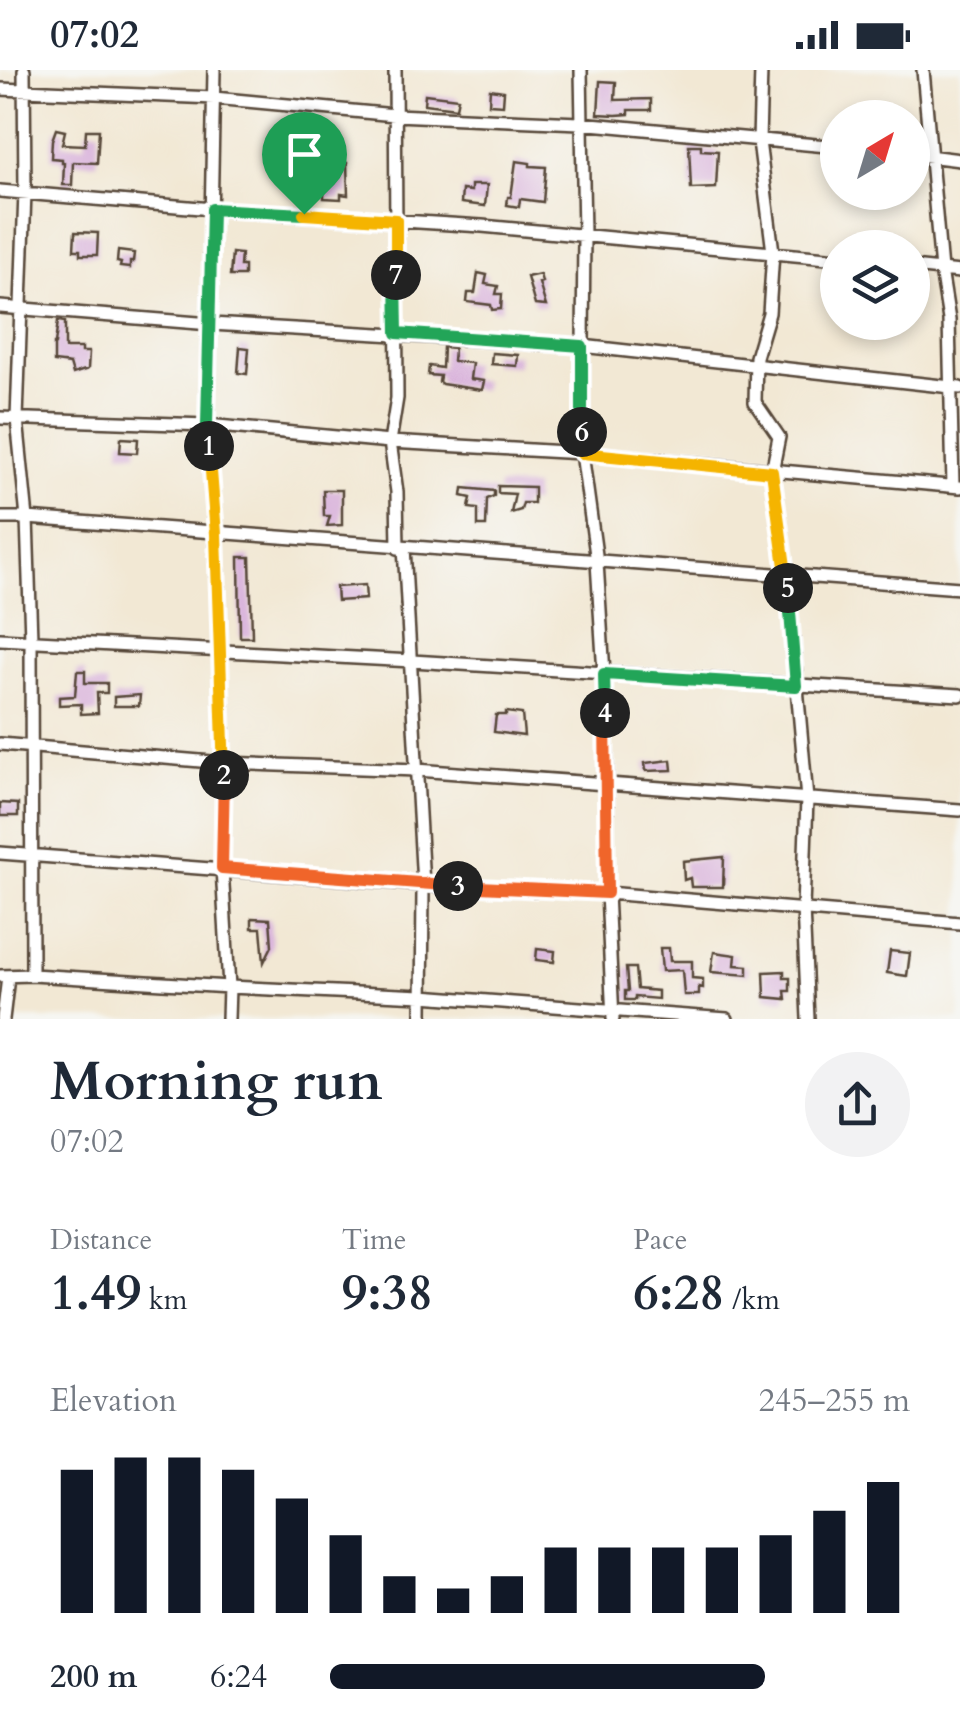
<!DOCTYPE html>
<html lang="en">
<head>
<meta charset="utf-8">
<style>
  body { margin:0; font-family:Cardo,serif; background:#f2f2f3; color:#1f2937; height:100vh; display:flex; flex-direction:column; font-size:38px; white-space:nowrap }
  * { box-sizing:border-box; margin:0 }
  p { font-size:32px; color:#747a83 }
  .icon { flex:none; width:55px; height:55px; fill:none; stroke:currentColor; stroke-width:2; stroke-linecap:round; stroke-linejoin:round }
  .map { position:relative; height:949px; overflow:hidden }
  .sheet { display:flex; flex-direction:column; background:#fff; flex:1 }
  .sheet>* { flex:none }
  .needle { width:65px; rotate:38deg }
  .controls { position:absolute; left:820px; top:30px; display:grid; gap:20px }
  .controls a { display:grid; place-items:center; width:110px; height:110px; border-radius:50%; background:#fff; box-shadow:0 5px 15px #0003; font-size:50px }
  .pin { position:absolute; display:grid; place-items:center; width:85px; height:85px; color:#fff; margin:-102px -42px; border-radius:50% 50% 50% 0; rotate:-45deg; box-shadow:0 0 10px #0007 }
  .pin .icon { rotate:45deg }
  .km { position:absolute; width:50px; height:50px; margin:-25px; border-radius:50%; background:#222; color:#fff; font-size:28px; line-height:50px; text-align:center }
  .round { display:grid; place-items:center; flex:none; width:105px; height:105px; border-radius:52px; background:#f2f2f3 }
  .head { display:flex; align-items:center; justify-content:space-between; height:170px; padding:0 50px }
  h1 { font-size:55px; font-weight:600; line-height:75px }
  .metrics { display:grid; grid-template-columns:repeat(3,1fr); gap:15px; height:170px; padding:10px 50px }
  .metrics div { display:grid; align-content:center }
  .metrics b { font-size:50px; font-weight:600 }
  .metrics small { font-size:28px; font-weight:400 }
  .metrics p { font-size:28px }
  .chart { height:280px; padding:20px 50px }
  .chart p { display:flex; justify-content:space-between }
  .chart svg { width:100%; height:180px; margin-top:10px; stroke:#111827; stroke-width:6 }
  ul { padding:0 50px; list-style:none; font-size:32px }
  li { display:grid; grid-template-columns:160px 120px 1fr; align-items:center; height:75px }
  li i { height:25px; border-radius:12px; background:#111827 }
  .status { display:flex; justify-content:space-between; align-items:center; height:70px; padding:0 50px; background:#fff; direction:ltr }
  .status svg { height:28px; fill:currentColor }
  .map>svg:first-child { display:block }
  .building { fill:#d9b2db }
  .lines { fill:none; stroke-linecap:round; stroke-linejoin:round }
  .street-casing { stroke:#564639; stroke-width:16 }
  .street { stroke:#fff; stroke-width:11 }
  .split-1-casing { stroke:#fff; stroke-width:20 }
  .split-2-casing { stroke:#fff; stroke-width:20 }
  .split-3-casing { stroke:#fff; stroke-width:20 }
  .split-4-casing { stroke:#fff; stroke-width:20 }
  .split-5-casing { stroke:#fff; stroke-width:20 }
  .split-6-casing { stroke:#fff; stroke-width:20 }
  .split-7-casing { stroke:#fff; stroke-width:20 }
  .split-8-casing { stroke:#fff; stroke-width:20 }
  .split-1 { stroke:#22a559; stroke-width:12 }
  .split-2 { stroke:#f5b400; stroke-width:12 }
  .split-3 { stroke:#f0652b; stroke-width:12 }
  .split-4 { stroke:#f0652b; stroke-width:12 }
  .split-5 { stroke:#22a559; stroke-width:12 }
  .split-6 { stroke:#f5b400; stroke-width:12 }
  .split-7 { stroke:#22a559; stroke-width:12 }
  .split-8 { stroke:#f5b400; stroke-width:12 }
</style>
</head>
<body>
<div class="status"><b>07:02</b><svg viewBox="0 0 49 12"><path d="M0 12V9h3v3zM5 12V6h3v6zM10 12V3h3v9zM15 12V0h3v12zM26 1h20v11H26zM47 4h2v5h-2z"/></svg></div>
<div class="map">
<svg width="960" height="949" viewBox="0 0 960 949">
  <rect width="100%" height="100%" fill="#f6f6f2"/>
  <filter id="ink" filterUnits="userSpaceOnUse"><feTurbulence type="fractalNoise" baseFrequency=".01" numOctaves="2"/><feDisplacementMap in="SourceGraphic" scale="20" xChannelSelector="R" yChannelSelector="G"/><feConvolveMatrix kernelMatrix="1 2 1 2 8 2 1 2 1" color-interpolation-filters="sRGB"/></filter>
  <filter id="wash" filterUnits="userSpaceOnUse"><feTurbulence type="fractalNoise" baseFrequency=".0048" numOctaves="4" result="noise"/><feDisplacementMap in="SourceGraphic" scale="40" xChannelSelector="R" yChannelSelector="G"/><feGaussianBlur stdDeviation="2.25" result="paint"/><feColorMatrix in="noise" values="0 0 0 0 0 0 0 0 0 0 0 0 0 0 0 0 0 1.4 0 .05"/><feComposite in="paint" operator="in"/></filter>
  <g filter="url(#wash)">
    <rect width="100%" height="100%" fill="#f2e8d4"/>
    <g id="blocks">
      <path class="building" d="M600 11 616 12 615 30 651 29V40H629V44L616 45 598 44Z
        M490 19 504 21 503 35 489 34Z
        M425 24 458 28 456 38 424 34Z
        M56 59 65 61 62 74 85 75 86 60H99L97 93 73 92 72 115H63L64 93H62V89L51 88 52 70Z
        M689 75H701V80L718 81 716 118 691 119Z
        M314 76 335 79 334 92 347 93 348 125 341 124V129L324 128 325 97 314 96Z
        M516 91 530 93V96L546 97 543 132 520 129 519 137 507 135 508 127H511Z
        M471 115H487L485 136 461 133 462 120 471 121Z
        M75 162 98 163 97 185H80V180H74Z
        M118 181 134 183 133 192H130V198L120 197 121 193 117 192Z
        M232 183 241 184 240 196H244V206H230Z
        M478 203 487 205 485 214 498 216 496 224H502L501 239 492 240 491 235 467 232 468 223H475Z
        M540 204 542 212 539 213 546 236 535 235 527 207Z
        M58 251 65 252V278H82V282H89L88 299 73 304 70 294 54 292V274H55Z
        M240 277 249 278 247 304 238 303Z
        M443 277 454 278 453 291 472 293 470 309 484 311 482 320 442 314 439 312 440 306 428 305 429 296 442 298Z
        M492 283 518 285 517 296 491 294Z
        M121 368 138 369 137 383 120 382Z
        M498 416 534 417V433H523L521 440 511 443 515 424 498 423Z
        M463 418 494 421V426L487 429 486 456H478V439L469 438 471 428 462 426Z
        M323 420H342V455L327 456 330 446H324Z
        M239 487H250L252 567H240Z
        M365 515 366 529 337 531 336 517Z
        M77 601H85V613H107V623H97L98 643 81 644V634L59 635V627L75 626Z
        M140 625 139 636H114V627Z
        M506 642 522 644 524 666 494 662 496 645H506Z
        M671 690 672 700 646 701 645 693Z
        M0 733 18 734V746H0Z
        M724 787 723 817H691L690 808 684 810 683 791Z
        M252 848 270 849 272 876 264 892 261 858H252Z
        M660 878H669L670 891H692V908L703 909V918L699 917V925H684L682 900 662 901Z
        M537 879 555 881 554 892 536 890Z
        M890 881 910 883 907 906 887 903Z
        M714 882 736 885 735 895 748 896V905L711 902Z
        M626 898H635L637 919 658 921V929L635 927V930H625V921H628Z
        M784 901V908H790V921H785L786 929 765 927 764 902Z"/>
    </g>
  </g>
  <g filter="url(#ink)">
    <use href="#blocks" fill-opacity="0" stroke="#564639" stroke-width="2.5"/>
    <g class="lines">
      <defs>
        <path id="street" d="M24 0 25 122 17 349 27 448 31 569 32 905
          M214 0 207 355 216 464 224 693 222 798 229 917 228 949
          M395 0 397 328 390 372 397 422 398 478
          M581 0 584 165 582 383 597 492 604 604 607 713V823L613 949
          M761 0 759 71 773 182 769 243 756 287 755 332 779 367 772 402 787 506 807 729 803 838 808 949
          M923 0 941 200 949 250 953 416
          M0 19 214 28 395 45 580 53 838 77
          M912 84 960 90
          M0 121 212 139 482 156 838 189
          M912 197 960 202
          M0 237 211 254 582 276 960 318
          M0 348 207 355 390 372 582 383 960 417
          M0 448H27L960 518
          M404 477 423 815 422 949
          M0 569 412 591 960 625
          M0 674 224 693 417 700 960 740
          M0 783 423 815 607 823 960 853
          M0 906 32 905 229 917 422 926 727 949
          M3 949 8 907"/>
      </defs>
      <use href="#street" class="street-casing"/>
      <use href="#street" class="street"/>
    </g>
  </g>
  <g class="lines" filter="url(#ink)">
    <defs>
      <path id="split-1" d="M209 376 207 355 212 139 304 144"/>
      <path id="split-2" d="M209 376 216 464 224 705"/>
      <path id="split-3" d="M224 705 222 798 458 816"/>
      <path id="split-4" d="M458 816 607 823 605 643"/>
      <path id="split-5" d="M605 643 604 604 796 616 788 518"/>
      <path id="split-6" d="M582 362V383L772 402 788 518"/>
      <path id="split-7" d="M396 205 397 263 582 276V362"/>
      <path id="split-8" d="M304 144 396 150V205"/>
    </defs>
    <use href="#split-1" class="split-1-casing"/>
    <use href="#split-2" class="split-2-casing"/>
    <use href="#split-3" class="split-3-casing"/>
    <use href="#split-4" class="split-4-casing"/>
    <use href="#split-5" class="split-5-casing"/>
    <use href="#split-6" class="split-6-casing"/>
    <use href="#split-7" class="split-7-casing"/>
    <use href="#split-8" class="split-8-casing"/>
    <use href="#split-1" class="split-1"/>
    <use href="#split-2" class="split-2"/>
    <use href="#split-3" class="split-3"/>
    <use href="#split-4" class="split-4"/>
    <use href="#split-5" class="split-5"/>
    <use href="#split-6" class="split-6"/>
    <use href="#split-7" class="split-7"/>
    <use href="#split-8" class="split-8"/>
  </g>
</svg>
<div class="controls">
<a><svg class="needle" viewBox="-14 -14 28 28"><path d="M0-13l5 13h-10z" fill="#e53935"/><path d="M0 13l5-13h-10z" fill="#747a83"/></svg></a>
<a><svg class="icon" aria-label="layers" viewBox="0 0 24 24"><path d="M12 4l9 5-9 5-9-5zM3 14l9 5 9-5"/></svg></a>
</div>
<div class="pin" style="left:304px;top:144px;background:#1e9e55"><svg class="icon" aria-label="arrive" viewBox="0 0 24 24"><path d="M6 21V4h12l-3 4 3 4H6"/></svg></div>
<b class="km" style="left:209px;top:376px">1</b>
<b class="km" style="left:224px;top:705px">2</b>
<b class="km" style="left:458px;top:816px">3</b>
<b class="km" style="left:605px;top:643px">4</b>
<b class="km" style="left:788px;top:518px">5</b>
<b class="km" style="left:582px;top:362px">6</b>
<b class="km" style="left:396px;top:205px">7</b>
</div>
<section class="sheet">
<div class="head"><div><h1>Morning run</h1><p>07:02</p></div><a class="round"><svg class="icon" aria-label="share" viewBox="0 0 24 24"><path d="M12 15V3M7 8l5-5 5 5M5 13v7h14v-7"/></svg></a></div>
<div class="metrics">
<div><p>Distance</p><b>1.49<small> km</small></b></div>
<div><p>Time</p><b>9:38</b></div>
<div><p>Pace</p><b>6:28<small> /km</small></b></div>
</div>
<div class="chart"><p><span>Elevation</span>245–255 m</p>
<svg viewBox="0 0 160 44" preserveAspectRatio="none"><path d="M5 44V9M15 44V6M25 44V6M35 44V9M45 44V16M55 44V25M65 44V35M75 44V38M85 44V35M95 44V28M105 44V28M115 44V28M125 44V28M135 44V25M145 44V19M155 44V12"/></svg>
</div>
<ul>
<li><b>200 m</b>6:24<i style="width:75%"></i></li>
</ul>
</section>
</body>
</html>
